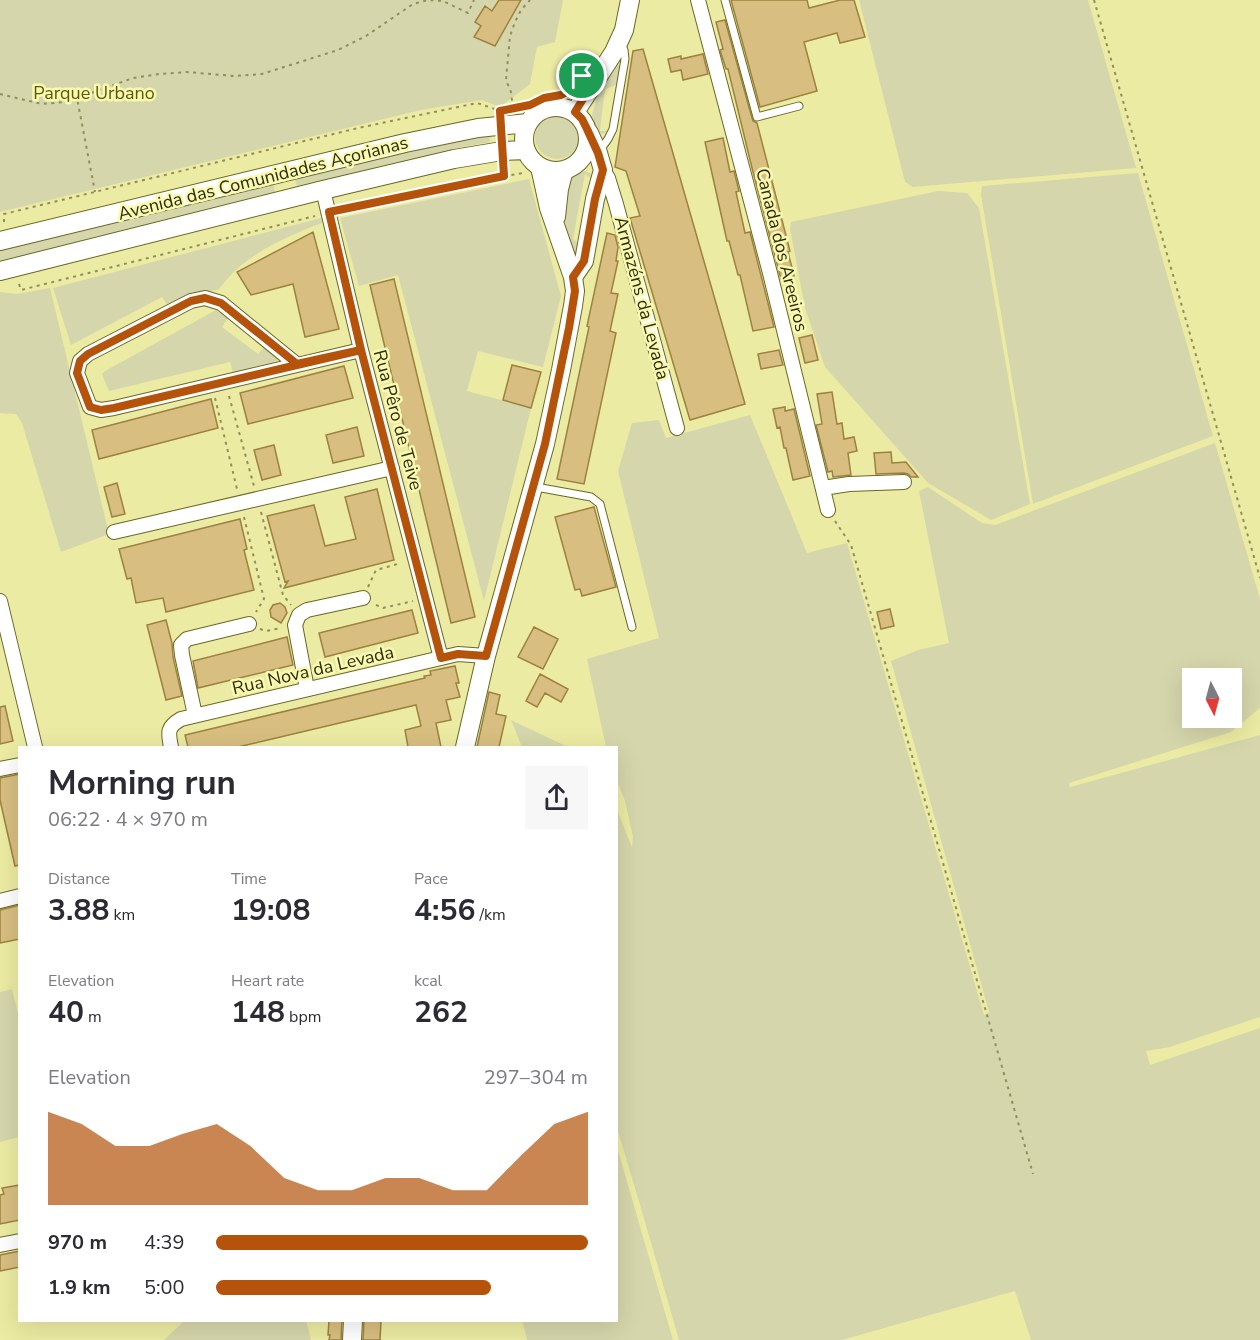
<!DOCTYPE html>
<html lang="en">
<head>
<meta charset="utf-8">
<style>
  body { margin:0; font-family:"Nunito Sans",sans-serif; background:#f7f7f7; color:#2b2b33; height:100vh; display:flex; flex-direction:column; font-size:22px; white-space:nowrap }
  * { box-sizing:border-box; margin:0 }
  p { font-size:20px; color:#7c7c81 }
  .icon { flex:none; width:33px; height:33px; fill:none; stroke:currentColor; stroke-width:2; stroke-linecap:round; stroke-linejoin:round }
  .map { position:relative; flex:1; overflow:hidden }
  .panel { position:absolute; left:18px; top:746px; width:600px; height:576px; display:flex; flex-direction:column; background:#fff; border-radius:0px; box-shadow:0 6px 24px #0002 }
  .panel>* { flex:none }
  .needle { width:39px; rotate:174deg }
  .tools { position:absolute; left:1182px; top:668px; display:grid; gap:12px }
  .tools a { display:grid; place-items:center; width:60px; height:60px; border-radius:0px; background:#fff; box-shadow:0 6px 24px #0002; font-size:30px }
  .pin { position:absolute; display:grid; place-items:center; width:51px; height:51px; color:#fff; margin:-26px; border:3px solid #fff; border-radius:50%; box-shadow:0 2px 6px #0007 }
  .round { display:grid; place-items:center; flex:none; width:63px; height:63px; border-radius:0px; background:#f7f7f7 }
  .overview { display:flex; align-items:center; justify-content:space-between; height:102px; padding:0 30px }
  h1 { font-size:33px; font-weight:700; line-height:45px }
  .figures { display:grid; grid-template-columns:repeat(3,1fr); gap:9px; height:102px; padding:6px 30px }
  .figures div { display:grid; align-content:center }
  .figures b { font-size:30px; font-weight:700 }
  .figures small { font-size:16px; font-weight:400 }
  .figures p { font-size:16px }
  .chart { height:168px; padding:12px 30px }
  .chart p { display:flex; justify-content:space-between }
  .chart svg { width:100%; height:108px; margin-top:6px; fill:#b45309; opacity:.7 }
  ul { padding:0 30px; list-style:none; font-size:20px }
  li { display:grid; grid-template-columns:96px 72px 1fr; align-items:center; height:45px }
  li i { height:15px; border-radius:8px; background:#b45309 }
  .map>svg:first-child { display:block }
  .green { fill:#d6d6ac; fill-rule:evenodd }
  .building { fill:#d8be80; stroke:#9d823f; stroke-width:1.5 }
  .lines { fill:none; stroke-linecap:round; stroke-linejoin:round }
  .service-casing { stroke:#6a6821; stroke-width:9 }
  .minor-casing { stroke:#6a6821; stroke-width:16 }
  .tertiary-casing { stroke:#6a6821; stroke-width:20 }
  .path { stroke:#908f5c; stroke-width:2; stroke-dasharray:3 4.5; stroke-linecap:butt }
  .service { stroke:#fff; stroke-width:7 }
  .minor { stroke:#fff; stroke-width:14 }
  .tertiary { stroke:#fff; stroke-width:18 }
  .route-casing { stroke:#fff; stroke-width:12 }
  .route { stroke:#b45309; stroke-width:8 }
  .labels { text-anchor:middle; stroke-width:5; stroke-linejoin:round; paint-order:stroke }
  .park-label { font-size:18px; fill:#5d5a0d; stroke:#f9f9b0 }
  .street-label { font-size:18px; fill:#2d2c0f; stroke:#f9f9b0 }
</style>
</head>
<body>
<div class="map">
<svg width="1260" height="1340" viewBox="0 0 1260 1340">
  <rect width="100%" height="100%" fill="#eceba3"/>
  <path class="green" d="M0 0H563L555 42 537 47 530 84 500 107 482 100 421 110 0 212Z
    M859 0H1088L1136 168 913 187 905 182Z
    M617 64 621 67 616 85 605 89 600 131H607L604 134 599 133 596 130 592 115 598 94Z
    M535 137a22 22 0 1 1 44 0a22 22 0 1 1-44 0Z
    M489 133 490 142 452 149 297 186 294 176Z
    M585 171 594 175V181L585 174 573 239 582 247 578 260C570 243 556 203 565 185 567 181 571 177 574 173Z
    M1138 173 1213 436 1033 504 981 195 982 186Z
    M529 179 561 296 543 367 478 351 467 391 531 408 484 601 398 275 359 286 340 218Z
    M273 180 275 192 0 261V249Z
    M938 191 967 193 979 208 1030 504 991 520 928 483 825 367 805 308 790 229 791 222Z
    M321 218 322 223C292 234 261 248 237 269 230 275 224 283 218 290L194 293 168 306 162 297 71 345 53 288Z
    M50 288 109 534 61 552 22 423 16 414 0 413V292L17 294Z
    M216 310 228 318 222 327 258 354 265 346 279 356 280 360 233 373 230 362 109 391 102 374 105 371Z
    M750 415 807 553 847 543 984 1015 989 1012 891 661 918 650 949 643 919 491 928 487 982 523 995 525 1215 443 1260 599V708L1231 732 1069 783 1070 787 1260 735V1017L1170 1047 1146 1051 1150 1065 1260 1028V1340H1031L1015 1291 842 1340H679L643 1215 617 1128V810L632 847 633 837 625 801 617 781 616 747H606L587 659 659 638 618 471 632 423 659 420 666 438ZM1192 678H1232V717H1192Z
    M511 720 568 747H522Z
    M12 989 20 1022 19 1137 0 1142V992Z
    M617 1147 673 1340H527L522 1320H616Z
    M185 1320H306L311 1340H164Z"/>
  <path class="building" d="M499 0H521L495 46 474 37 481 26 475 22 485 6 492 11Z
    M731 0H807L809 8 840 0H854L865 37 840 43 837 33 804 42 817 91 760 107Z
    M725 20 752 118 753 121 757 123 790 251 788 252 794 276 781 279 752 168 728 69H726L720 50 723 49 716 22Z
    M643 49 745 404 690 420 630 218 640 216 626 171 615 167 633 51Z
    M703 54 708 74 683 80 681 70 671 72 668 59 681 56V59Z
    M723 138 730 172 734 171 739 191 736 192 745 233 750 232 774 327 753 331 740 275H738L729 241H727L705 142Z
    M313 232 339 329 305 337 293 284 251 295 237 272Z
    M607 233 615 235 618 247 616 261H618L611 293 618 294 610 331 616 333 584 484 557 479 589 327 587 326Z
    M394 279 475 617 451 623 370 285Z
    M812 335 818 360 805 363 799 338Z
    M779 350 783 365 761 369 758 354Z
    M512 365 541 372 531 408 503 400Z
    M344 366 353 398 248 424 240 393Z
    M832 392 837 424 842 423 844 439 854 437 857 451 848 453 851 475 833 477 832 471 828 472 816 425 822 424 817 394Z
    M211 399 218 428 99 459 92 430Z
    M785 407V411L794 409 810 476 793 480 786 448H784L780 427 777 428 773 409Z
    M357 427 364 456 333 463 326 435Z
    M274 445 281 475 262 480 254 450Z
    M891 452 892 463 906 462 918 477H911L908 474 904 473 876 474 874 453Z
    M117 483 125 514 112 517 104 487Z
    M377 489 394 560 284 588 288 581 285 582 267 516 314 505 325 546 356 539 345 497Z
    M594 507 616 587 582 596 580 589 575 590 555 517Z
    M240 519 247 549 244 550 254 590 166 612 163 598 136 603 131 578 127 579 119 549Z
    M280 603 285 607 287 613 281 623 271 617 270 610 273 605Z
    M890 609 894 626 881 629 877 612Z
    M412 610 418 633 325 657 319 633Z
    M166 620 172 643 173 657 182 696 166 700 147 625Z
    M534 627 558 639 543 669 518 657Z
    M287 637 293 665 198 688 193 661Z
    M455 666 459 683H456L460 697 446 700 451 720 436 723 441 747H408L405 730 421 726 416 705 238 747H188L185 735 425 678 424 676 431 675 430 671Z
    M540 674 568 689 561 702 545 693 537 707 526 701Z
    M489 692 500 695 496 714 506 716 499 747H477Z
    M5 706 13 741 0 744V707Z
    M20 774V865L15 866 0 800V778Z
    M20 905V939L0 943V910Z
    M20 1185V1220L0 1224V1195L4 1194 2 1188Z
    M20 1251V1267L0 1271V1255Z
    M329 1320H342L341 1340H329L330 1335H328Z
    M364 1320H381L380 1340H363Z"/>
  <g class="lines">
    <defs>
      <path id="service" d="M725 0 757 117 799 106
        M600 150 608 139 613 129 625 59 624 50 621 44
        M536 487 591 497 600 504 632 627"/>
      <path id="minor" d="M698 0 770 273 828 510
        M603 170 608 178 616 204 677 428
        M323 190 361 350 441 658
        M296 364 221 303 205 298 191 301 88 354 80 361 77 373 90 407 101 410 114 408 361 350
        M823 488 849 484 904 482
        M114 532 392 468
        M0 601 35 747
        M307 689 295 625 299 615 307 610 363 598
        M195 715 182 655 181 645 187 639 249 624
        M171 747C168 732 167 727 181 719L458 654 486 656
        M0 769 20 765
        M0 901 20 896
        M0 1245 20 1241"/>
      <path id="tertiary" d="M524 139a32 32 0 1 1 64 0a32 32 0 1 1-64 0Z
        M575 112 614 52 624 30 630 0
        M556 217 559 189 564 170
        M0 241 405 143 478 128 528 123
        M0 271 323 190 454 159 502 151 526 150
        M573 277 584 261 595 199 603 170 598 153 589 133
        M465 747 486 656 545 444 561 370 573 306 575 291 573 277 549 208 540 167
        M352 1340 353 1320"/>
    </defs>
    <use href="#service" class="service-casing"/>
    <use href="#minor" class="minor-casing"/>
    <use href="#tertiary" class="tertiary-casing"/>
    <path class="path" d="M1094 0 1260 578
      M0 94 42 104 64 102 77 98 95 192
      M77 98 133 78 159 74 187 72 234 76 262 74 338 50 366 36 413 4 428 0 443 1 468 13 474 0
      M527 106 544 98 561 95 569 90
      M513 108 511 92 506 80 510 36 515 22 521 10 530 0
      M504 176 524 173
      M341 210 504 176 503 168
      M4 222V214L358 128 477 103 495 109
      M19 284 21 290 315 216
      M229 396 254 486
      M215 398 237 489
      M261 512 283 595 291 605
      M244 517 264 599 256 612
      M835 521 851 545 1033 1174
      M368 587 376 570 401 563
      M376 605 383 608 413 601
      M260 629 266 631 281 628"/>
    <use href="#service" class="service"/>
    <use href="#minor" class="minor"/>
    <use href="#tertiary" class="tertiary"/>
  </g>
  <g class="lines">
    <defs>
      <path id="route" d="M582 76 572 89 561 95 544 98 530 105 500 111 504 176 329 212 361 350 297 364 221 303 205 298 191 301 88 354 80 361 77 373 90 407 101 410 114 408 361 350 441 658 458 654 486 656 545 444 569 328 575 291 573 277 584 261 595 199 603 170 598 153 587 129 582 119 575 112 594 81 582 76"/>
    </defs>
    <use href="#route" class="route-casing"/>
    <use href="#route" class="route"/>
  </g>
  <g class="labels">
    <g class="park-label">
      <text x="94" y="99">Parque Urbano</text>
    </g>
    <g class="street-label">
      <text transform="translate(263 178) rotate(-14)" y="6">Avenida das Comunidades Açorianas</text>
      <text transform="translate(782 250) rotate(76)" y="6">Canada dos Areeiros</text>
      <text transform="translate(642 298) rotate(75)" y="6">Armazéns da Levada</text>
      <text transform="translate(398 420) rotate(75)" y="6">Rua Pêro de Teive</text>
      <text transform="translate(313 670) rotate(-13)" y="6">Rua Nova da Levada</text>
    </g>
  </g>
</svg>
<div class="tools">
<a><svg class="needle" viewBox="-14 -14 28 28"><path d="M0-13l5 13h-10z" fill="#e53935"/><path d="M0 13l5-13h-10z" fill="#7c7c81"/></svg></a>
</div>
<div class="pin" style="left:582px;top:76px;background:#1e9e55"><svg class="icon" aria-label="arrive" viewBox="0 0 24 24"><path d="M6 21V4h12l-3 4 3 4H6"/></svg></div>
<section class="panel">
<div class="overview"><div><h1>Morning run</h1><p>06:22 · 4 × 970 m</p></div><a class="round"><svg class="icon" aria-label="share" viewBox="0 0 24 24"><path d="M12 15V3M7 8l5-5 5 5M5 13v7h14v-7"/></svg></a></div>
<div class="figures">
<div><p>Distance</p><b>3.88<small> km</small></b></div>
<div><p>Time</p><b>19:08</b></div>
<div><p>Pace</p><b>4:56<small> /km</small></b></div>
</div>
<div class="figures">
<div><p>Elevation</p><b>40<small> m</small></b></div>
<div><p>Heart rate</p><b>148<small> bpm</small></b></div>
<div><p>kcal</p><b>262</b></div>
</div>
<div class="chart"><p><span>Elevation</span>297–304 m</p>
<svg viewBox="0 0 160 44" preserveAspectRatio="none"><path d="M0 44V6L10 11L20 20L30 20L40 15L50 11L60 20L70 33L80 38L90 38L100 33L110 33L120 38L130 38L140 24L150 11L160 6V44z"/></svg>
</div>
<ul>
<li><b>970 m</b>4:39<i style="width:100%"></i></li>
<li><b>1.9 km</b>5:00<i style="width:74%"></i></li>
</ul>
</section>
</div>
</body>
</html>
